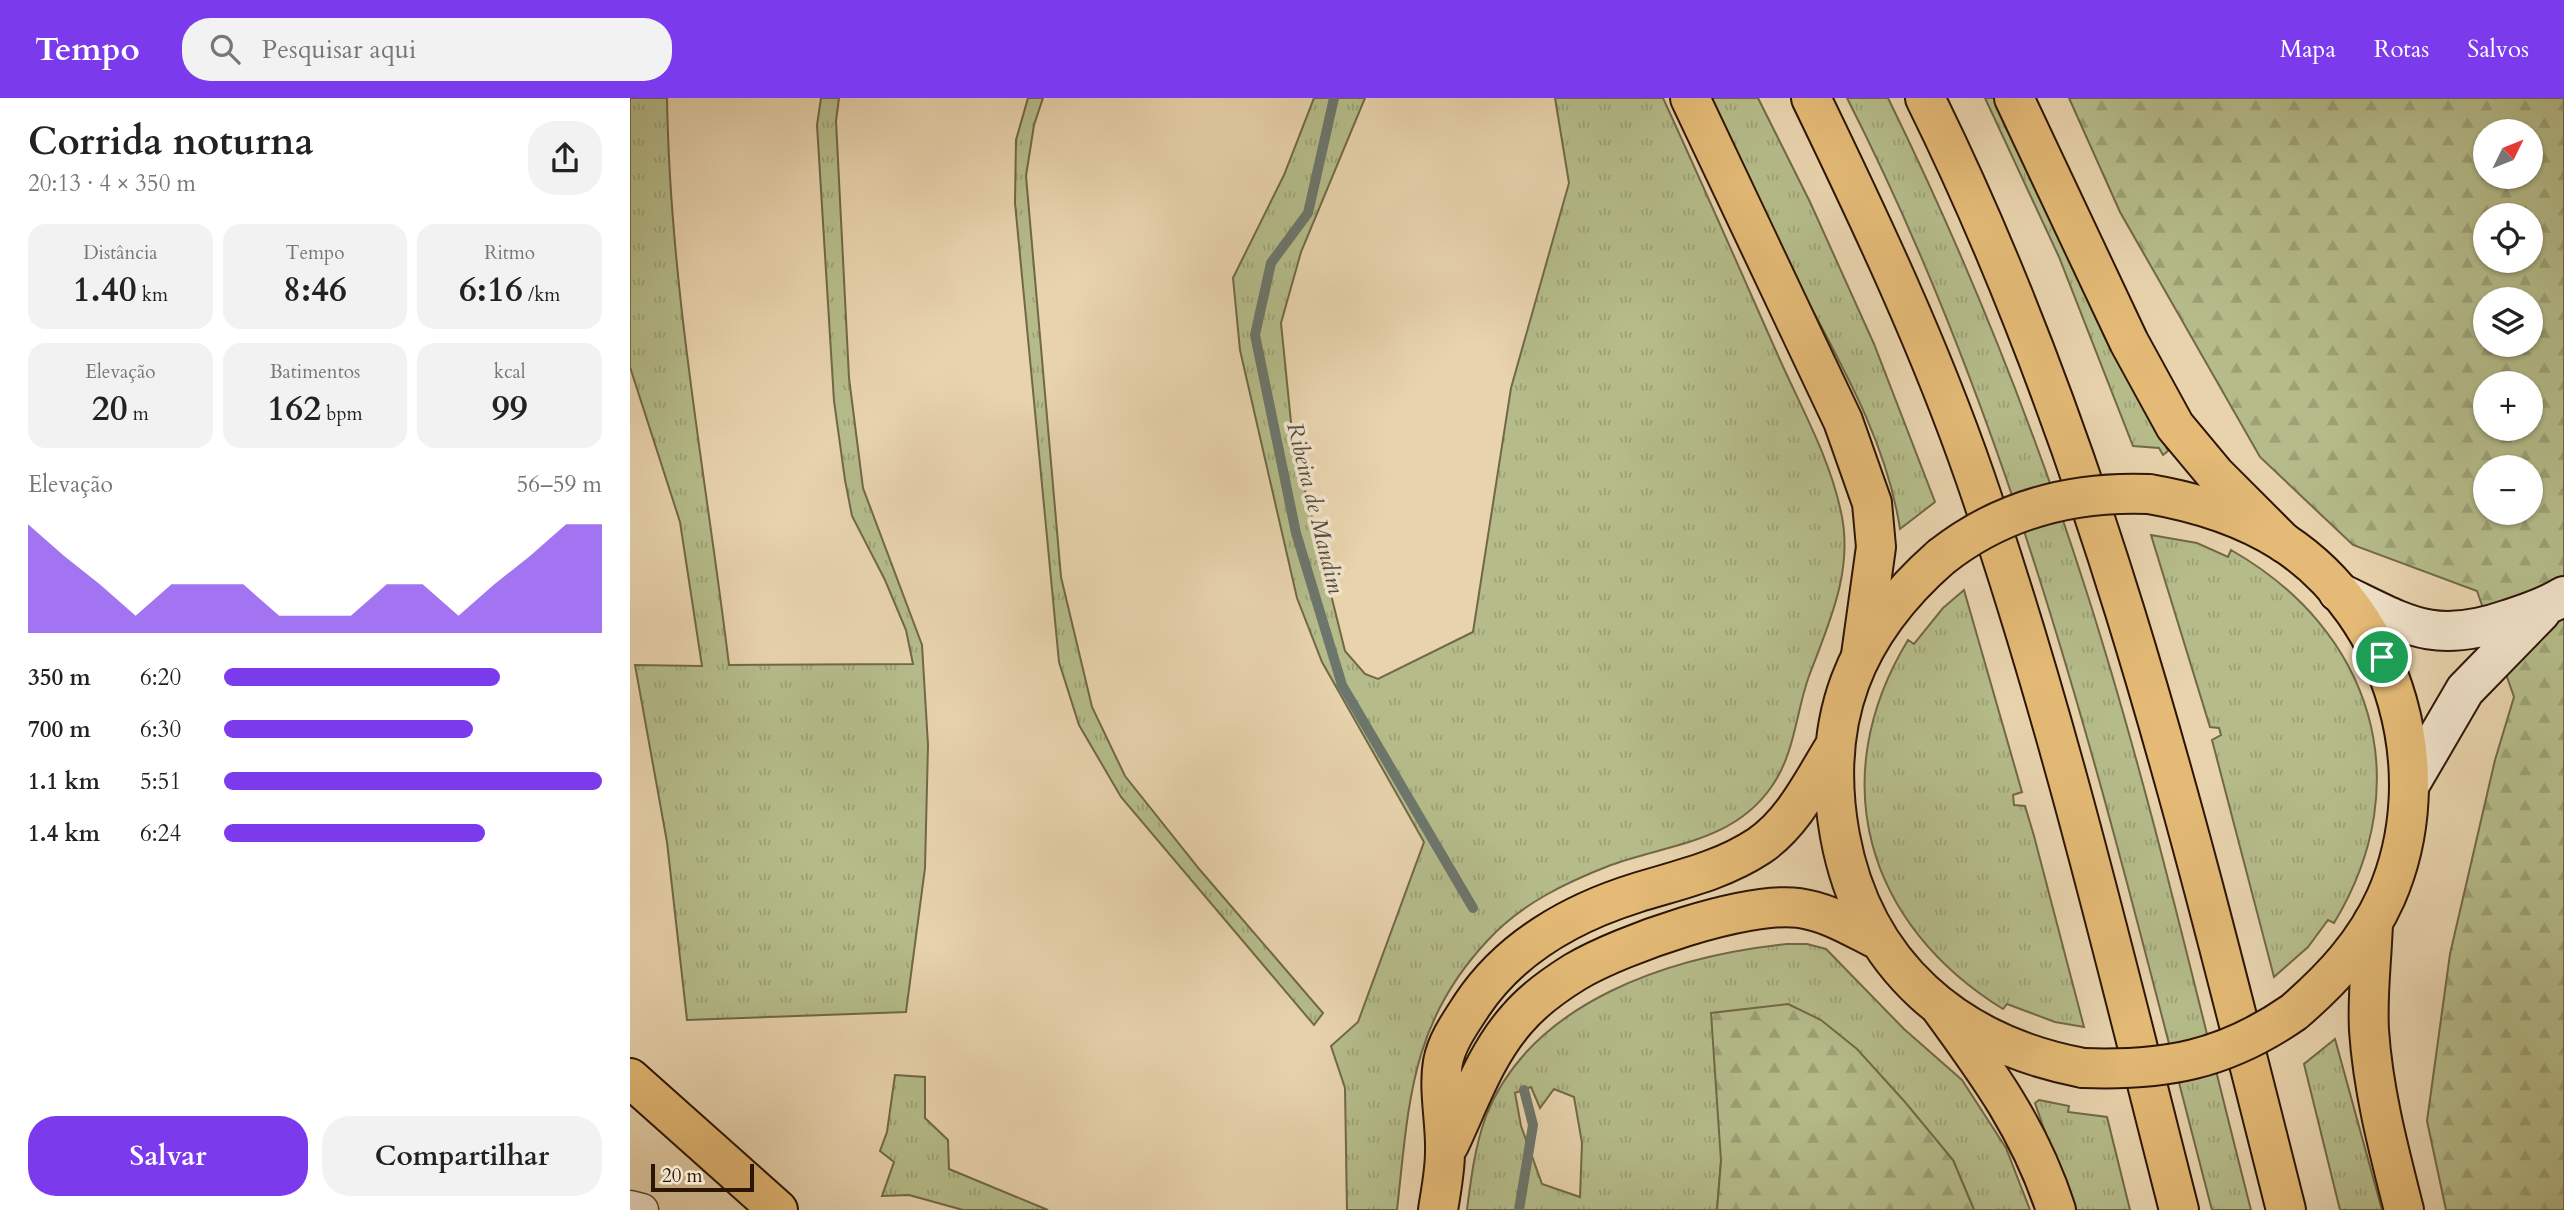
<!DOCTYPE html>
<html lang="pt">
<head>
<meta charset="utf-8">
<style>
  body { margin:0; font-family:Cardo,serif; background:#f2f2f2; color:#222; height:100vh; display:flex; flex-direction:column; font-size:26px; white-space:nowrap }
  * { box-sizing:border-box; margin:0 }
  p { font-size:23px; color:#767676 }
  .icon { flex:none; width:38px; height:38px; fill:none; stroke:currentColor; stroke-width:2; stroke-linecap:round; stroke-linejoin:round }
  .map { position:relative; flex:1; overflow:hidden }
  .details { display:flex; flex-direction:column; background:#fff; width:630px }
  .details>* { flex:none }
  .needle { width:46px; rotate:47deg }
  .tools { position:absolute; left:1843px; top:21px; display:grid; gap:14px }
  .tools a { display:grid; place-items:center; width:70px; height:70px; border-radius:50%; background:#fff; box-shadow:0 2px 5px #0004; font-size:35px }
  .scale { position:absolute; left:21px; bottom:18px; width:103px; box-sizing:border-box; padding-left:7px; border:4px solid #2d1505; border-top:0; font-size:19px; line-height:24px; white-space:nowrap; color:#2d1505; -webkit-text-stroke:5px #f0e2ca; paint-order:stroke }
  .pin { position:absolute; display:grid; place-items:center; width:60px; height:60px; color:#fff; margin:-30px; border:4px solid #fff; border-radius:50%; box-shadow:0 2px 7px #0007 }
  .round { display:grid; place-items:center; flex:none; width:74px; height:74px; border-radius:28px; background:#f2f2f2 }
  .overview { display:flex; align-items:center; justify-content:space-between; height:119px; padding:0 28px }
  h1 { font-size:38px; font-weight:700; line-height:52px }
  .figures { display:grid; grid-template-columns:repeat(3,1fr); gap:10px; height:119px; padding:7px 28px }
  .figures div { display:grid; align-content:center; border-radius:18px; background:#f2f2f2; text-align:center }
  .figures b { font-size:35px; font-weight:700 }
  .figures small { font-size:19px; font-weight:400 }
  .figures p { font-size:19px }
  .chart { height:196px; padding:14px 28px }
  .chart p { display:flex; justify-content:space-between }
  .chart svg { width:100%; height:126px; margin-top:7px; fill:#7c3aed; opacity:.7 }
  .button { display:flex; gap:14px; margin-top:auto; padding:14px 28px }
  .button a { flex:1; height:80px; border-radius:28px; background:#7c3aed; color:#fff; font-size:28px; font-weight:700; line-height:80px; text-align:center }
  .button a+a { background:#f2f2f2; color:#222 }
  ul { padding:0 28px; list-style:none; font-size:23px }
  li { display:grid; grid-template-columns:112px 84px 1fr; align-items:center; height:52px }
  li i { height:18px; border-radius:9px; background:#7c3aed }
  header { display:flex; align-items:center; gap:42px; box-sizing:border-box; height:98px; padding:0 35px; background:#7c3aed; color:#fff }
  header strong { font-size:33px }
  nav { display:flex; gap:38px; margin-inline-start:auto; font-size:24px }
  .search { width:490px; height:63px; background:#f2f2f2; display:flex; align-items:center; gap:18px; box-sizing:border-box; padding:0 24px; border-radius:28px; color:#767676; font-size:26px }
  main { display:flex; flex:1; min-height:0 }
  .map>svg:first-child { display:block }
  .grass { fill:url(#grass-tufts); stroke:#716848; stroke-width:2; fill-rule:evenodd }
  .forest { fill:url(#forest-firs); stroke:#716848; stroke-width:2; fill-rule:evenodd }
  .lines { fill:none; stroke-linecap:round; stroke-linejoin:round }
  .stream { stroke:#6d766c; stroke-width:10 }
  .minor-casing { stroke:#5c442f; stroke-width:35 }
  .secondary-casing { stroke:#2d1505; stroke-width:42 }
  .primary-casing { stroke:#2d1505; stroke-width:42 }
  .motorway-casing { stroke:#2d1505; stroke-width:42 }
  .minor { stroke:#f0e2ca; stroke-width:32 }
  .secondary { stroke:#f0e2ca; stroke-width:38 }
  .primary { stroke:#e4ba76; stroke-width:38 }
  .motorway { stroke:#e4ba76; stroke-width:38 }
  .primary-bridge-casing { stroke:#2d1505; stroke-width:42; stroke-linecap:butt }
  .primary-bridge { stroke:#e4ba76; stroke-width:38 }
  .labels { text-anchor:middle; stroke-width:7; stroke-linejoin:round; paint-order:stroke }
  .water-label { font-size:23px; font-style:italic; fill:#524e41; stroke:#f0e2ca }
</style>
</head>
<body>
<header>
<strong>Tempo</strong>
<div class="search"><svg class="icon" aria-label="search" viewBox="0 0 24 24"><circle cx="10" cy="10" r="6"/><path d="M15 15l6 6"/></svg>Pesquisar aqui</div>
<nav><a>Mapa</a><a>Rotas</a><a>Salvos</a></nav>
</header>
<main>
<section class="details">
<div class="overview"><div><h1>Corrida noturna</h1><p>20:13 · 4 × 350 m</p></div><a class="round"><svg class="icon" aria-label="share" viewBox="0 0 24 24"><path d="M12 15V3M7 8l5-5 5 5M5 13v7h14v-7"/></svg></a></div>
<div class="figures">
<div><p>Distância</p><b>1.40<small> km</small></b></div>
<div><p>Tempo</p><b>8:46</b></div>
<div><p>Ritmo</p><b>6:16<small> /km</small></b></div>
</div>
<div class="figures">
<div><p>Elevação</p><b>20<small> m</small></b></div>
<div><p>Batimentos</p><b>162<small> bpm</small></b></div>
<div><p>kcal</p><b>99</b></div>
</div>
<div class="chart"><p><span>Elevação</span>56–59 m</p>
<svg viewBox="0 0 160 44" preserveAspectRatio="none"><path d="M0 44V6L10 17L20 27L30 38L40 27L50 27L60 27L70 38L80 38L90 38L100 27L110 27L120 38L130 27L140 17L150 6L160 6V44z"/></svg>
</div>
<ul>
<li><b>350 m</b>6:20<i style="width:73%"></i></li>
<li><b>700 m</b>6:30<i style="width:66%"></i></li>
<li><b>1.1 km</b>5:51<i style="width:100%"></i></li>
<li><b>1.4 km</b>6:24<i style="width:69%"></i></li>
</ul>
<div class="button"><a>Salvar</a><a>Compartilhar</a></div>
</section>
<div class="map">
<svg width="1934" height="1112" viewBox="0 0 1934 1112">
  <defs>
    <pattern id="grass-tufts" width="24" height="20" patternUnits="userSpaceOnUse" patternTransform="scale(1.75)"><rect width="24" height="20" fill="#b5bc8a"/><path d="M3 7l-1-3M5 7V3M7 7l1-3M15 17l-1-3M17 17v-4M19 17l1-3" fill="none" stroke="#9ca176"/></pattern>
    <pattern id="forest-firs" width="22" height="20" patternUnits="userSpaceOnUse" patternTransform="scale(1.75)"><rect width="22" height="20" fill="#b5bc8a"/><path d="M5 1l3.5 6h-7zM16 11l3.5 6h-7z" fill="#9ca176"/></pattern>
  </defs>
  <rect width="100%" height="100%" fill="#e8d3ad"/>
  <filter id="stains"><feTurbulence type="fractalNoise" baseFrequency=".00286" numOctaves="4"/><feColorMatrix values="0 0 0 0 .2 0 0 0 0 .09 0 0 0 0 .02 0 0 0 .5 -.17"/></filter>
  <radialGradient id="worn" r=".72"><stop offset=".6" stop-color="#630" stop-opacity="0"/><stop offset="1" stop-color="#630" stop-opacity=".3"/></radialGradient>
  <path class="grass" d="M0 0H37C40 191 76 378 99 567L283 566 276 532 255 482 222 418 215 382 204 303 187 27 191 0H209L206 23 219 280 233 390 292 547 298 647 295 770 276 914 57 922 37 744 5 567 72 568 50 424 0 269Z
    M398 0H413L404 27 396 78 431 479 462 609 495 678 570 772 693 915 684 927 491 699 449 627 429 564 385 105 386 42Z
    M684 0H735L671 154 651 225 663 344 715 553 735 576 748 581 843 534 881 290 939 85 925 0H1033C1073 87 1111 174 1150 262 1172 311 1200 361 1211 414 1224 472 1199 525 1179 578 1166 614 1165 655 1142 688 1104 744 1039 746 981 767 937 784 891 806 859 841 780 924 779 1005 767 1112H717L715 990 701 948 728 924 794 744 692 564 667 500 610 252 603 180 654 77Z
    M1078 0H1128L1180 104 1244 246 1305 404 1270 431C1256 339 1206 258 1164 177 1133 119 1106 59 1078 0Z
    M1217 0H1258C1336 159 1402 323 1456 492 1521 695 1568 905 1621 1112H1582C1483 733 1396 351 1217 0Z
    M1355 0H1365L1538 353 1533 357 1529 350 1503 348 1429 159Z
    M1521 437 1567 445 1598 459 1601 452C1742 532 1790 683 1704 825L1698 822 1678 849 1644 879 1582 642 1591 637 1589 630 1580 629Z
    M1334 492 1392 694 1383 697 1384 707 1395 708 1404 738 1454 929 1425 924 1377 906 1373 911C1237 827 1193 682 1278 542L1284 546 1313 510Z
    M1157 846H1177L1196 851 1274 931 1332 982 1376 1050 1400 1112H1344L1323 1062 1091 1063 1087 1112H837C841 1080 845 1048 856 1018 902 902 1043 858 1157 846ZM901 989 910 1010 924 991 944 999 952 1045 950 1099 912 1086 891 1028 885 995Z
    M1705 941 1752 1112H1710L1674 966Z
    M265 977 295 979V1020L318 1042 319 1071 418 1112H333L279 1097 252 1098 264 1064 250 1053 257 1034Z
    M1409 1002 1439 1008 1438 1014 1477 1019 1500 1112H1442L1405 1005Z"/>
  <path class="forest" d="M1439 0H1934V1112H1816L1797 1023 1820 856 1865 662 1884 599 1847 493 1723 447 1630 359 1490 114ZM1855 33H1900V79H1855ZM1855 117H1900V163H1855ZM1855 201H1900V247H1855ZM1855 285H1900V331H1855ZM1855 369H1900V415H1855Z
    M1158 906 1191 922 1227 951 1275 1004 1323 1062 1344 1112H1087L1091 1063 1081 915Z"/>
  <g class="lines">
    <path class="stream" d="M704 0 678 115 641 165 625 237 666 435 712 587 843 810
      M889 1112 903 1027 894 992"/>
    <defs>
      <path id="minor" d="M0 1109 12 1112"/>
      <path id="secondary" d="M1708 494C1776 526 1802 548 1879 521 1898 515 1916 509 1934 498
        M1779 688 1835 592 1911 514"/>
      <path id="primary" d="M1519 396C1566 404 1612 418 1653 444 1766 518 1810 676 1756 799 1735 846 1702 881 1664 914
        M1311 459C1224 535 1189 623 1210 738 1234 868 1326 946 1453 970
        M0 980 148 1112
        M819 1047C839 1005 855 957 887 921 903 902 924 887 945 874 992 846 1116 803 1169 810 1198 814 1222 829 1248 842
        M808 1112C811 1093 815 1073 815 1054 816 1025 808 992 813 964 817 943 831 924 842 907 880 850 942 815 1006 795 1048 782 1091 773 1129 748 1163 725 1182 685 1203 651"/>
      <path id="motorway" d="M1060 0 1213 323 1242 405 1246 449 1231 557
        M1181 0C1241 124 1300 249 1345 379 1428 619 1486 866 1549 1112
        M1295 0C1469 352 1560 733 1656 1112
        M1384 0 1499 244 1545 328 1585 376 1654 445
        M1743 824C1742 860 1737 896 1739 932 1743 993 1759 1053 1774 1112
        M1310 909C1359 976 1400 1032 1426 1112"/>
    </defs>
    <use href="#minor" class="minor-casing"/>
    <use href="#secondary" class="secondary-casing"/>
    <use href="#primary" class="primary-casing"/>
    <use href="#motorway" class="motorway-casing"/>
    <use href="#minor" class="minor"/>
    <use href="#secondary" class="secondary"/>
    <use href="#primary" class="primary"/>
    <use href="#motorway" class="motorway"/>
    <defs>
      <path id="primary-bridge" d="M1311 459C1372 411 1442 393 1519 396
        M1453 970C1535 973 1595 962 1664 914"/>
    </defs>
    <use href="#primary-bridge" class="primary-bridge-casing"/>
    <use href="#primary-bridge" class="primary-bridge"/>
  </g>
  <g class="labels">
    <g class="water-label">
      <text transform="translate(686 410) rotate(76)" y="8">Ribeira de Mandim</text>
    </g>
  </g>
  <rect width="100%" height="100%" filter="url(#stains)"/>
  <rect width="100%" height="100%" fill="url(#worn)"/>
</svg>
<div class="tools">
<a><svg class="needle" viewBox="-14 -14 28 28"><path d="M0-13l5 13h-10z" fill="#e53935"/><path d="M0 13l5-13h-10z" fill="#767676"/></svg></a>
<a><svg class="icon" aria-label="locate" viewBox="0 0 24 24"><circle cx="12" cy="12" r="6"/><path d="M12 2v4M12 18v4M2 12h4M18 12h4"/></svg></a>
<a><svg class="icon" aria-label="layers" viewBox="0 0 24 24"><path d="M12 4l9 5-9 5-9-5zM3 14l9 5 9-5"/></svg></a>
<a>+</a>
<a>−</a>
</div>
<div class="scale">20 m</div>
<div class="pin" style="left:1752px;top:559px;background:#1e9e55"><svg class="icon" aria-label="arrive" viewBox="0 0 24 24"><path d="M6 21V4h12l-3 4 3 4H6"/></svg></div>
</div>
</main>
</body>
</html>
